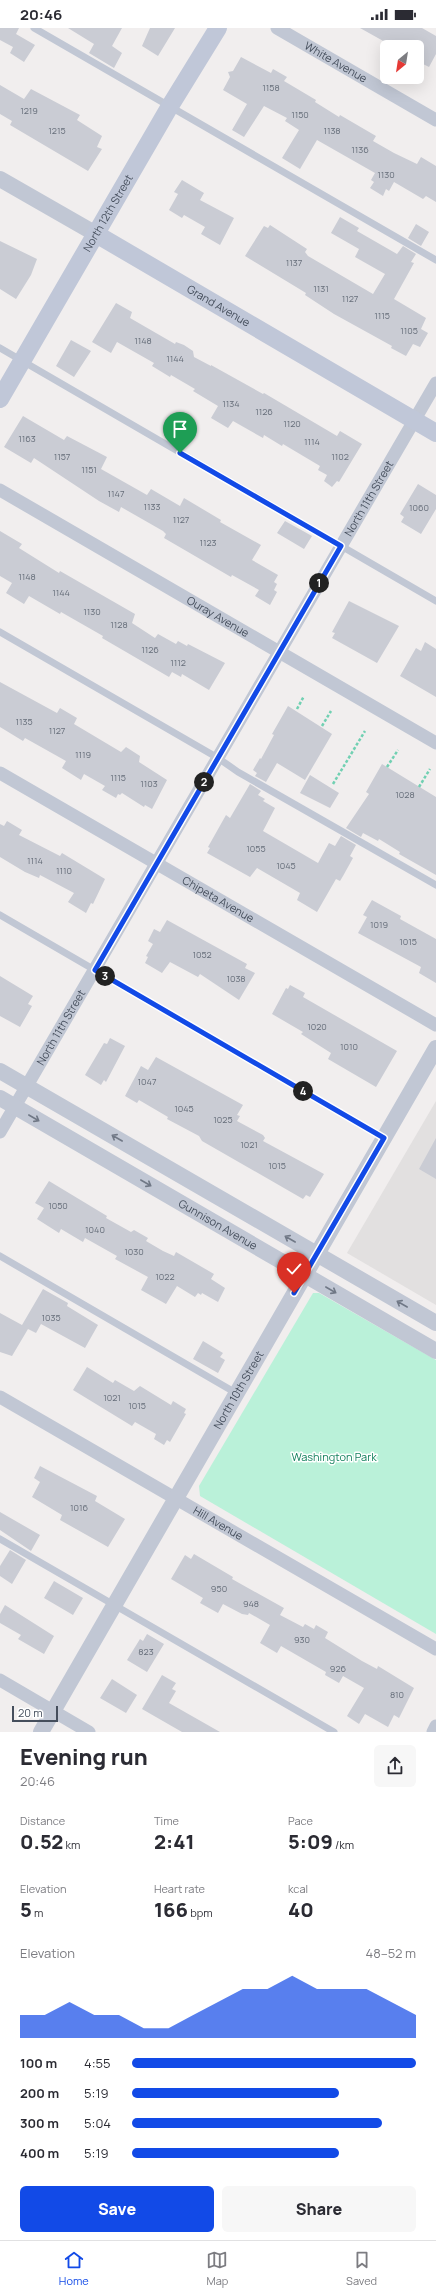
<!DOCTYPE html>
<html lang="en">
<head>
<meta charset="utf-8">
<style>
  body { margin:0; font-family:Manrope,sans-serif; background:#f7f7f7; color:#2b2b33; height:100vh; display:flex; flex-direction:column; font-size:15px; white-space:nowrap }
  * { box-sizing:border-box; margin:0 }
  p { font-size:13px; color:#7c7c81 }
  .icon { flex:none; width:22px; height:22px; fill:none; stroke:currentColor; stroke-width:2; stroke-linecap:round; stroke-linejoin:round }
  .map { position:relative; height:1704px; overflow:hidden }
  .panel { display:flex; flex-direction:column; background:#fff; flex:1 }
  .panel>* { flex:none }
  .needle { width:26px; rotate:210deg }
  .buttons { position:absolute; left:380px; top:12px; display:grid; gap:8px }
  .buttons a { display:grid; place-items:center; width:44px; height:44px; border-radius:6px; background:#fff; box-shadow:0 4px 16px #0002; font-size:20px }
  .scale { position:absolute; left:12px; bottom:10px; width:46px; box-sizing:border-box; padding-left:4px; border:2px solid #454e5c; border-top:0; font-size:11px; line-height:14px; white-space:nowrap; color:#454e5c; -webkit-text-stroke:3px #fff; paint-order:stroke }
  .pin { position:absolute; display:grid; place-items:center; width:34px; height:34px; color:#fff; margin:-41px -17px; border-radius:50% 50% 50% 0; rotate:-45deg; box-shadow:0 0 4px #0007 }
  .pin .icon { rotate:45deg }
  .km { position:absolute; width:20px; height:20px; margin:-10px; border-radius:50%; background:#222; color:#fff; font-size:11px; line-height:20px; text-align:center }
  .round { display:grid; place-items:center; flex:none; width:42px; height:42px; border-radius:6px; background:#f7f7f7 }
  .head { display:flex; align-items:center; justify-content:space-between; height:68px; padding:0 20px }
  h1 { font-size:22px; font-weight:800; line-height:30px }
  .figures { display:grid; grid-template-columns:repeat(3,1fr); gap:6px; height:68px; padding:4px 20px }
  .figures div { display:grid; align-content:center }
  .figures b { font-size:20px; font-weight:800 }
  .figures small { font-size:11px; font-weight:400 }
  .figures p { font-size:11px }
  .chart { height:112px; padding:8px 20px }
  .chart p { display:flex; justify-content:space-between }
  .chart svg { width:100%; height:72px; margin-top:4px; fill:#124ae7; opacity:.7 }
  .action { display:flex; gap:8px; margin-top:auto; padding:8px 20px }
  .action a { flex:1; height:46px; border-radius:6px; background:#124ae7; color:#fff; font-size:16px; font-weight:800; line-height:46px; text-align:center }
  .action a+a { background:#f7f7f7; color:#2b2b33 }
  ul { padding:0 20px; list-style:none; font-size:13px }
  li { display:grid; grid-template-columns:64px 48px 1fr; align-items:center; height:30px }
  li i { height:10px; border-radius:5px; background:#124ae7 }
  .status { display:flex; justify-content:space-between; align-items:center; height:28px; padding:0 20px; background:#fff; direction:ltr }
  .status svg { height:11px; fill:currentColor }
  .menu { display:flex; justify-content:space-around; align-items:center; height:56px; border-top:1px solid #e1e1e2; background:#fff; font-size:11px; color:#7c7c81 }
  .menu a { display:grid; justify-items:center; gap:2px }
  .menu .active { color:#124ae7 }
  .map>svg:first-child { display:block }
  .education { fill:#e2e0e0 }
  .green { fill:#baf1d9 }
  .building { fill:#caccd4 }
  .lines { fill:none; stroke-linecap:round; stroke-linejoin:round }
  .path { stroke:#71d0b2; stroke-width:2.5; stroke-dasharray:3 2; stroke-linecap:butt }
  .service { stroke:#c1c7d4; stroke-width:7 }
  .minor { stroke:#c1c7d4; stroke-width:13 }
  .tertiary { stroke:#c1c7d4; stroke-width:16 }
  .secondary { stroke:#c0c7d8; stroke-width:18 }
  .oneway { stroke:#707886 }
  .route-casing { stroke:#fff; stroke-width:8 }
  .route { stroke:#124ae7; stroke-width:5 }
  .labels { text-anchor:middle; stroke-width:3; stroke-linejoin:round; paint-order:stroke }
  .number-label { font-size:9px; fill:#666e7a }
  .street-label { font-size:11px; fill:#454e5c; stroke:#fff }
  .park-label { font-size:11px; fill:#13815d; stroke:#fff }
</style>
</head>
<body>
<div class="status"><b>20:46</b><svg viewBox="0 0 49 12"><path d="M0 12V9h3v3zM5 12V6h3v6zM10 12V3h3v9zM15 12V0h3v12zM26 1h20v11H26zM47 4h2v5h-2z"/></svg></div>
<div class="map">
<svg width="436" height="1704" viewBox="0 0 436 1704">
  <rect width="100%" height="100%" fill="#f1eeee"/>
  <path class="education" d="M436 1073V1277L347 1225Z"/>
  <path class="green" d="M313 1265H319L436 1332V1606L200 1468 199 1458Z"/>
  <path class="building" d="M0 0H19L16 6 35 17 24 34 10 25 13 19 0 12Z
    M68 0H122L112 18 122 25 114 40 89 25 94 16Z
    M150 0H175L158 28 142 18Z
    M360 0H422L436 8V26L429 39 417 33V19H394Z
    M241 29 271 45 273 41 287 49 284 53 316 72 315 74 339 89 340 87 376 108 373 113 394 125 417 136 421 129 436 138V174L426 168 423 171 394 154 389 163 386 161 383 168 370 160 374 154 371 152 375 145 317 112 300 141 282 130 299 102 285 93 287 90 264 78 244 109 232 102 247 76 223 62 230 49 228 44 233 43Z
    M0 57 24 71 31 61 80 87 77 92 102 108 97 119 102 121 88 143 10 97 12 93 0 86Z
    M182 152 204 165 200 172 234 190 220 217 201 206 205 199 184 187 182 190 169 182 178 166 174 164Z
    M340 189 359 200 357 203 397 226 403 218 416 226 411 234 414 235 394 271 426 290 421 301 428 305 420 319 413 316 406 328 391 320 392 318 334 286 305 267 306 265 245 228 264 198 268 200 270 197 307 221 305 224 308 228 373 266 385 246 355 229 359 221 331 205Z
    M416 196 429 204 421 218 408 210Z
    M0 213 37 231 31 247 16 271 0 261Z
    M116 275 132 284 130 290 175 316 176 314 184 317 193 323 194 329 211 338V337L263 366 264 365 337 408 340 403 362 416 339 454 337 453 332 459 324 453 327 447 318 442 320 438 283 416 282 418 264 407 263 410 233 393 228 400 211 390 218 378 193 363 195 361 171 347 170 349 152 338 154 335 117 314 111 325 92 314Z
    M71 312 91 323 74 349 56 338Z
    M23 388 64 412 67 408 107 429 101 441 147 467 151 461 180 478 184 470 221 492 220 494 261 517 252 532 278 547 274 554 277 556 274 562 277 564 270 577 255 568 259 562 232 547 231 549 164 510 166 506 163 503 121 479 119 484 99 473 34 430 31 435 4 419Z
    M418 456 436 467V481L421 506 401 494 404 489 400 486Z
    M285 493 312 508 304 521 277 505Z
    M0 503 22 516 19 520 59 545 60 543 135 586 132 595 155 610 158 606 176 616 178 613 187 618 188 616 225 635 209 662 182 646 181 649 172 644 169 649 102 610 103 608 61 584 60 586 29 568 24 576 6 565 12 555 0 548Z
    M349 573 399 598 377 635 332 610 335 605 332 604Z
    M425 614 436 621V669L400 648 416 620 421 623Z
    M0 654 57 685 60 680 77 690 74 696 121 724 126 719 140 728 139 734 167 752 152 781 145 777 144 779 122 765 120 767 118 766 116 770 102 762 105 758 84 746 81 752 62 740 66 733 25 710 23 713 0 699Z
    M288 678 332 706 305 752 277 735 266 754 255 748 257 745 253 742 260 730 261 731 274 707 272 706Z
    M382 736 436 769V847L399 826 400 824 379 811 378 813 363 805 361 809 346 800 369 766 366 764Z
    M310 747 339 765 330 780 300 765Z
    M250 756 261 763 258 767 265 771 263 773 275 780 263 803 318 835 329 815 335 818 341 808 356 817 350 828 353 830 343 848 340 853 336 851 317 884 297 872 300 865 257 840 250 849 207 825 210 820 208 819 226 787 230 790Z
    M7 793 22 802 19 807 60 828 62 825 105 851 93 876 91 875 86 885 68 874 74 865 40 847 39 850 25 844 0 829V796L4 798Z
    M372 872 401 888 400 891 436 911V955L419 945 421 939 358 905 367 889 363 887Z
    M167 892 247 936 245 940 255 945 239 972 200 946 198 949 170 934 162 945 145 935 148 929 146 928 153 916 148 913 154 901 160 904Z
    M0 948 33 968 28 976 32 978 20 999 0 988Z
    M290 957 305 965 303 969 397 1023 376 1059 328 1031 331 1025 301 1006 303 1004 272 986 286 960 288 961Z
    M110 1010 125 1018 106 1054 104 1052 101 1057 85 1047 104 1015 107 1016Z
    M156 1029 243 1077 237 1087 240 1088 237 1093 263 1107 265 1110 263 1113 324 1146 310 1169 306 1167 303 1171 202 1113 199 1108 167 1091 168 1089 139 1072 137 1075 125 1068 141 1038 148 1042Z
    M436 1110V1151L419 1141Z
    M49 1153 107 1188 106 1190 131 1204 134 1202 148 1210 146 1213 163 1223 174 1228 176 1224 214 1246 211 1251 225 1260 218 1274 202 1265 201 1267 198 1265 195 1269 177 1258 166 1276 141 1262 148 1249 115 1231 117 1228 85 1210 83 1214 61 1201 59 1205 37 1191 44 1180 35 1175Z
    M43 1261 68 1275 67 1278 98 1297 85 1320 41 1296 36 1305 28 1301 12 1328 0 1324V1285L22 1297Z
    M203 1313 223 1325 220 1329 225 1332 218 1345 193 1331Z
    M87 1339 113 1355 115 1352 134 1363 140 1358 171 1377 173 1373 186 1381 184 1385 186 1386 170 1414 167 1412 164 1417 154 1411 156 1406 135 1394 132 1398 73 1362Z
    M40 1438 97 1468 95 1473 125 1491 108 1519 60 1492 62 1487 32 1469 40 1454 34 1450Z
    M0 1484 40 1507 31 1523 0 1502Z
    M10 1522 26 1532 12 1556 0 1548V1538Z
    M194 1526 233 1549 232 1551 284 1580 280 1587 303 1599 305 1596 314 1601 316 1597 328 1604 325 1610 362 1633 377 1641 378 1638 414 1660 399 1690 394 1687 388 1699 365 1686 359 1696 347 1688 364 1660 343 1648 339 1655 325 1647 326 1644 281 1618 277 1625 260 1615 270 1597 249 1585 248 1587 242 1586 223 1576 218 1585 200 1575 203 1570 171 1551 185 1527 191 1531Z
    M54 1553 83 1570 73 1587 44 1570Z
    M5 1577 54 1608 44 1626 18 1611 21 1607 0 1595V1586Z
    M147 1606 164 1616 147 1644 127 1632 140 1611 143 1613Z
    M162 1647 176 1655 172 1661 176 1663 169 1675 220 1704H182L142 1681Z
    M112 1651 137 1667 126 1685 100 1670Z"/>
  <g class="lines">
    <path class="path" d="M297 681 304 668
      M322 698 331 683
      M387 739 398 722
      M333 756 365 703
      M419 759 430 741"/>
    <path class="service" d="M34 0 436 232
      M0 320 436 573
      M0 604 218 730 238 744 436 857
      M0 887 384 1110
      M0 1228 236 1365
      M0 1511 334 1704"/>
    <g class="minor">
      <path id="s1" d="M277 0 436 92"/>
      <path id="s2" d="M0 462 436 715"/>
      <path id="s3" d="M0 745 436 997"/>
      <path id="s4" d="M0 1104 436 355"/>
      <path id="s5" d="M0 1369 436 1621"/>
      <path d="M0 1652 89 1704"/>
      <path d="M433 1704 436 1698"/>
    </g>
    <g class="tertiary">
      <path d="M0 151 96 206"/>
      <path d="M0 1043 436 1295"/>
      <path id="s6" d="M0 1070 436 1323"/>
      <path id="s7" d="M41 1704 436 1020"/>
    </g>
    <g class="secondary">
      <path id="s8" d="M96 206 436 405"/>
      <path id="s9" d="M0 371 170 78 218 0"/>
    </g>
  </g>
  <defs><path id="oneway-shaft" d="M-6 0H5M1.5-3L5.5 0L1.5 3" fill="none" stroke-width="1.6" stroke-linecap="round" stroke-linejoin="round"/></defs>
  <g class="oneway">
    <use href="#oneway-shaft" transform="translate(34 1090) rotate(30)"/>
    <use href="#oneway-shaft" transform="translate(117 1110) rotate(-150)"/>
    <use href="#oneway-shaft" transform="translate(146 1155) rotate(30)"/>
    <use href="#oneway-shaft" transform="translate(290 1211) rotate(-150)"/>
    <use href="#oneway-shaft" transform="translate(331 1262) rotate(30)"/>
    <use href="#oneway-shaft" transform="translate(402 1276) rotate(-150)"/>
  </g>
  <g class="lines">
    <defs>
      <path id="route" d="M180 425 341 518 95 942 384 1110 294 1265"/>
    </defs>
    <use href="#route" class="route-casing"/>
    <use href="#route" class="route"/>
  </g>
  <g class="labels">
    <g class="number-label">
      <text x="271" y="63">1158</text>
      <text x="29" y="86">1219</text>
      <text x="300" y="90">1150</text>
      <text x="57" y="106">1215</text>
      <text x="332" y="106">1138</text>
      <text x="360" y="125">1136</text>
      <text x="386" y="150">1130</text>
      <text x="294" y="238">1137</text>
      <text x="321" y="264">1131</text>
      <text x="350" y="274">1127</text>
      <text x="382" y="291">1115</text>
      <text x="409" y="306">1105</text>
      <text x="143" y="316">1148</text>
      <text x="175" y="334">1144</text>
      <text x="231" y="379">1134</text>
      <text x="264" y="387">1126</text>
      <text x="292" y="399">1120</text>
      <text x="27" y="414">1163</text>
      <text x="312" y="417">1114</text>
      <text x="62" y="432">1157</text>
      <text x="340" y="432">1102</text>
      <text x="89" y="445">1151</text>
      <text x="116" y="469">1147</text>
      <text x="152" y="482">1133</text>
      <text x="419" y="483">1060</text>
      <text x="181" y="495">1127</text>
      <text x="208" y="518">1123</text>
      <text x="27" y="552">1148</text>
      <text x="61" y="568">1144</text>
      <text x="92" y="587">1130</text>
      <text x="119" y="600">1128</text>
      <text x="150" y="625">1126</text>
      <text x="178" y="638">1112</text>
      <text x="24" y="697">1135</text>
      <text x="57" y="706">1127</text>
      <text x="83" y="730">1119</text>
      <text x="118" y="753">1115</text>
      <text x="149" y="759">1103</text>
      <text x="405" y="770">1028</text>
      <text x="256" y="824">1055</text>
      <text x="35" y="836">1114</text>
      <text x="286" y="841">1045</text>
      <text x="64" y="846">1110</text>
      <text x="379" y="900">1019</text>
      <text x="408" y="917">1015</text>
      <text x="202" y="930">1052</text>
      <text x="236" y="954">1038</text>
      <text x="317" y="1002">1020</text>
      <text x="349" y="1022">1010</text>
      <text x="147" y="1057">1047</text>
      <text x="184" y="1084">1045</text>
      <text x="223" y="1095">1025</text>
      <text x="249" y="1120">1021</text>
      <text x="277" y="1141">1015</text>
      <text x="58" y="1181">1050</text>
      <text x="95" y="1205">1040</text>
      <text x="134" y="1227">1030</text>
      <text x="165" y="1252">1022</text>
      <text x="51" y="1293">1035</text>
      <text x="112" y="1373">1021</text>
      <text x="137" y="1381">1015</text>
      <text x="79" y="1483">1016</text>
      <text x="219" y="1564">950</text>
      <text x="251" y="1579">948</text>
      <text x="302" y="1615">930</text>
      <text x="146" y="1627">823</text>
      <text x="338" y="1644">926</text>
      <text x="397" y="1670">810</text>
    </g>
    <g class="street-label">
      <text dy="4" stroke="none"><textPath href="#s1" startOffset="68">White Avenue</textPath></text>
      <text dy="4" stroke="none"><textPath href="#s9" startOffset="215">North 12th Street</textPath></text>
      <text dy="4" stroke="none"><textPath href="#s8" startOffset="142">Grand Avenue</textPath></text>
      <text dy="4" stroke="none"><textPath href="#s4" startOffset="733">North 11th Street</textPath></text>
      <text dy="4" stroke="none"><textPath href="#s2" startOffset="252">Ouray Avenue</textPath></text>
      <text dy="4" stroke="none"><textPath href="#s3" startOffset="252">Chipeta Avenue</textPath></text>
      <text dy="4" stroke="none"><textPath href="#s4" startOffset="121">North 11th Street</textPath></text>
      <text dy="4" stroke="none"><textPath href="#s6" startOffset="252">Gunnison Avenue</textPath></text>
      <text dy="4" stroke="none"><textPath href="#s7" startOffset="395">North 10th Street</textPath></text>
      <text dy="4" stroke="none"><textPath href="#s5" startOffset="252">Hill Avenue</textPath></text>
    </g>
    <g class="park-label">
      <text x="334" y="1433">Washington Park</text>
    </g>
  </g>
</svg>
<div class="buttons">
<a><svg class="needle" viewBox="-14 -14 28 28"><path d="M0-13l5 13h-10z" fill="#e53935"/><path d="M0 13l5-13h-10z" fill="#7c7c81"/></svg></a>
</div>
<div class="scale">20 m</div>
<div class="pin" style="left:180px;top:425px;background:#1e9e55"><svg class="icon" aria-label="arrive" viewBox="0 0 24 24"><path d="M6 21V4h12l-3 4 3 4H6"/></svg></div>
<div class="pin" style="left:294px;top:1265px;background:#d93025"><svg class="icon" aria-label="check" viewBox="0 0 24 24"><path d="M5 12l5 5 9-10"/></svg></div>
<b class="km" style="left:319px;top:555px">1</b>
<b class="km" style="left:204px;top:754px">2</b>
<b class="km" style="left:105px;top:948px">3</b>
<b class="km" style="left:303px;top:1063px">4</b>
</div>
<section class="panel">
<div class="head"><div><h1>Evening run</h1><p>20:46</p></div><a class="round"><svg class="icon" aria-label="share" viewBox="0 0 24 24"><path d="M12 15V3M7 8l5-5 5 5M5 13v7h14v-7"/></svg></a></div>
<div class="figures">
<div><p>Distance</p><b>0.52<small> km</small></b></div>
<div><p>Time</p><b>2:41</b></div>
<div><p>Pace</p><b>5:09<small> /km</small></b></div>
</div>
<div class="figures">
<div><p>Elevation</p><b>5<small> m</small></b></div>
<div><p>Heart rate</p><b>166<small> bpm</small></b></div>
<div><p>kcal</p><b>40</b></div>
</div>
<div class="chart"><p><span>Elevation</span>48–52 m</p>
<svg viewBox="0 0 160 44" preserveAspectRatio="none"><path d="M0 44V30L10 30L20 22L30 30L40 30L50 38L60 38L70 30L80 22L90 14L100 14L110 6L120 14L130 14L140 14L150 22L160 30V44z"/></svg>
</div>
<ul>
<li><b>100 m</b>4:55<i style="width:100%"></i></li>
<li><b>200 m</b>5:19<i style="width:73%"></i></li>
<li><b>300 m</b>5:04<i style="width:88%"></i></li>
<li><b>400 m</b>5:19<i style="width:73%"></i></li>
</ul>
<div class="action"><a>Save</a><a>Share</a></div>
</section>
<nav class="menu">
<a class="active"><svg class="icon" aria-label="home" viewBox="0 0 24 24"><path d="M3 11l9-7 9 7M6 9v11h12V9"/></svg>Home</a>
<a><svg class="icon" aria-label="map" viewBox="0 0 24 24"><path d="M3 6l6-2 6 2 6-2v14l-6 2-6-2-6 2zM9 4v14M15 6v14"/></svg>Map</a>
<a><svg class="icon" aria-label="saved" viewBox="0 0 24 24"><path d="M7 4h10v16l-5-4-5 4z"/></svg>Saved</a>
</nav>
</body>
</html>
